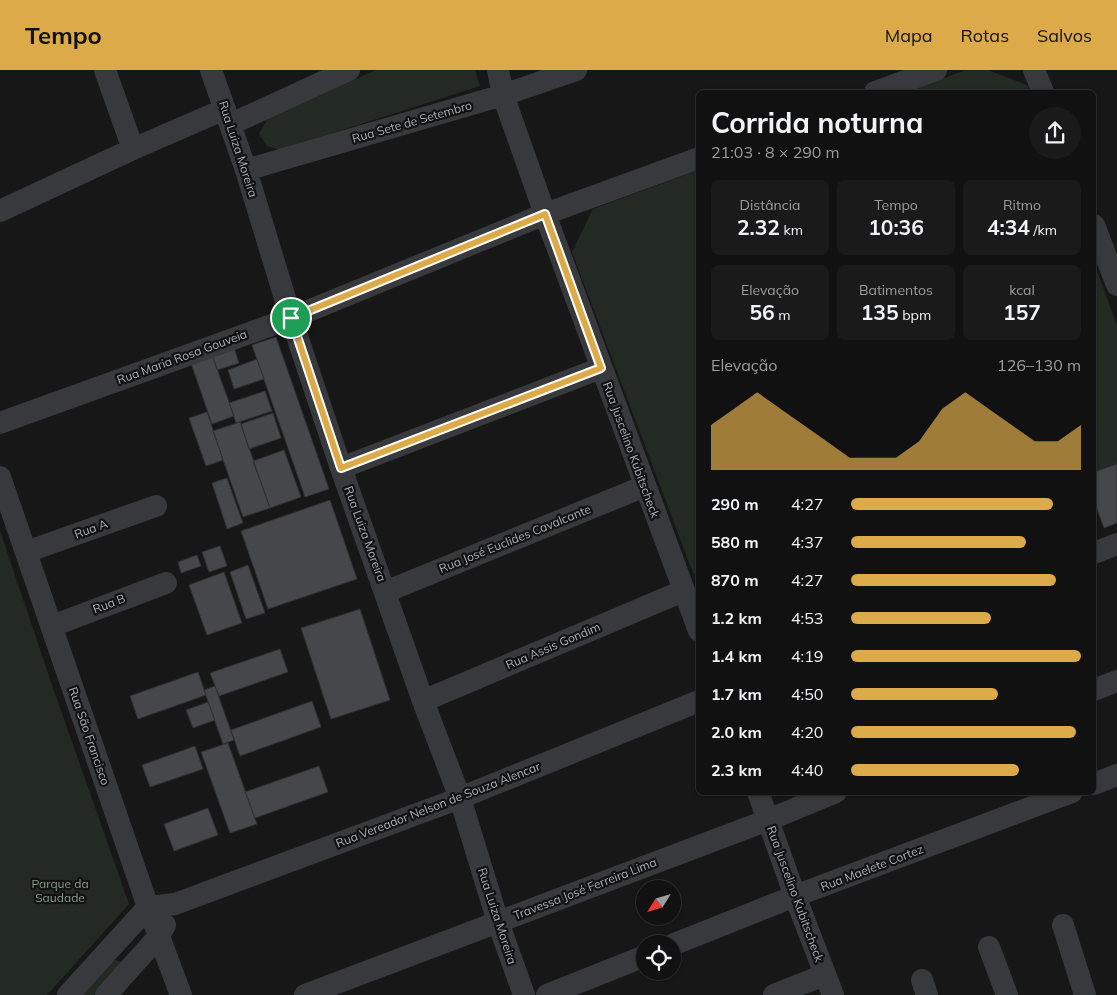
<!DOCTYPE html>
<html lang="pt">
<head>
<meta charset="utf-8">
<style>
  body { margin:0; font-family:Mulish,sans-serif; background:#1a1a1b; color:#f1f3f6; height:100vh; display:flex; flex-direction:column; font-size:19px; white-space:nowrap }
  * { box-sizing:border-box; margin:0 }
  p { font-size:16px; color:#9c9d9f }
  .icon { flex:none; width:28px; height:28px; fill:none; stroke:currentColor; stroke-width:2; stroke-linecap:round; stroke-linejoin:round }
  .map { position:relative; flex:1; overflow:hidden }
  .drawer { position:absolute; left:696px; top:20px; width:400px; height:705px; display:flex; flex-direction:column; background:#111112; border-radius:8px; box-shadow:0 1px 4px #0004,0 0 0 1px #303132 }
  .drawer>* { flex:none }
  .needle { width:32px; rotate:233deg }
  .fabs { position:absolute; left:636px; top:810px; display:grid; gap:10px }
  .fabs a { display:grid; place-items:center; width:45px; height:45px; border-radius:50%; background:#111112; box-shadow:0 1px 4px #0004,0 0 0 1px #303132; font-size:25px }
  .pin { position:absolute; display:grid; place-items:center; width:42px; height:42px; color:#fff; margin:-21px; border:2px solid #fff; border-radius:50%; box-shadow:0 1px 5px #0007 }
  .round { display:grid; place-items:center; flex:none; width:52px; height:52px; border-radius:26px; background:#1a1a1b }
  .head { display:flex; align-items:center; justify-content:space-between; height:85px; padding:0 15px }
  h1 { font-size:28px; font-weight:700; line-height:38px }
  .metrics { display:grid; grid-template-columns:repeat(3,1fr); gap:8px; height:85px; padding:5px 15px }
  .metrics div { display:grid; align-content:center; border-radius:8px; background:#1a1a1b; text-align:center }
  .metrics b { font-size:21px; font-weight:700 }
  .metrics small { font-size:14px; font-weight:400 }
  .metrics p { font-size:14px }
  .chart { height:140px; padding:10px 15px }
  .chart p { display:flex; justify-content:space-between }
  .chart svg { width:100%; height:90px; margin-top:5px; fill:#ddaa4a; opacity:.7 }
  ul { padding:0 15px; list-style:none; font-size:16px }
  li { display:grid; grid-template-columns:80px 60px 1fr; align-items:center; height:38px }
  li i { height:12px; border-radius:6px; background:#ddaa4a }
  header { display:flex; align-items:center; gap:30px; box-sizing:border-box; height:70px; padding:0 25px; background:#ddaa4a; color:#111 }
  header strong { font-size:24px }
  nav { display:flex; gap:28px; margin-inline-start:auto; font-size:18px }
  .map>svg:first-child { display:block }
  .green { fill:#232a24 }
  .building { fill:#46474b; stroke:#313134 }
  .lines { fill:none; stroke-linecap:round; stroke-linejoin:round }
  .minor { stroke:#38393d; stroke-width:22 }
  .route-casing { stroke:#fff; stroke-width:10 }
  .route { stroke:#ddaa4a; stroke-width:6 }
  .labels { text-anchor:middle; stroke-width:4.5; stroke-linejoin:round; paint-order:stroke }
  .street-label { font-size:12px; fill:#aaaeb7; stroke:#121213 }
  .park-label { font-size:12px; fill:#849f85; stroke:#121213 }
</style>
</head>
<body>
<header>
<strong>Tempo</strong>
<nav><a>Mapa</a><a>Rotas</a><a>Salvos</a></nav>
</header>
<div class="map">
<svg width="1117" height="925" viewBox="0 0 1117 925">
  <rect width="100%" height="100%" fill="#171718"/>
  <path class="green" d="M376 0H475L480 16 280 80 267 76 259 64 267 49Z
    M966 0H988L1027 15 1030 22H905Z
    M699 100V507L693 503 572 182 593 139Z
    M1094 193 1117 255V394L1094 402Z
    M0 461 51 612 129 834 47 925H0Z
    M108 887 129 895 101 925H75Z"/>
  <path class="building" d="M276 267 329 419 305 427 252 275Z
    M234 278 239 293 217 300 212 285Z
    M212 285 234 346 212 354 191 293Z
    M257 289 264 309 234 319 228 300Z
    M265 321 272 341 236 353 229 333Z
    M207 342 223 390 206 396 189 348Z
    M273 343 281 368 249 379 241 354Z
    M240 352 270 438 243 447 213 361Z
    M284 380 301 427 270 438 253 391Z
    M1117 394V453L1104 458 1094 431V402Z
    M227 408 243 453 227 459 212 413Z
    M330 430 357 509 268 539 241 461Z
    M220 476 227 496 209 502 202 482Z
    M197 485 201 496 181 503 178 492Z
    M248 495 265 543 246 549 230 502Z
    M224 502 242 553 207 565 189 515Z
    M360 539 390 630 331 649 301 558Z
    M280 579 288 602 219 626 210 603Z
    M198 602 206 625 138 649 130 626Z
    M215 616 234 670 223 674 204 620Z
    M312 631 321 657 240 686 231 660Z
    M208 632 215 650 193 658 186 640Z
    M228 673 257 754 230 763 201 682Z
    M195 676 203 699 150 717 142 695Z
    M319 696 328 722 255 748 245 722Z
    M208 738 218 765 174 781 164 754Z"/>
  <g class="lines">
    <path class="minor" d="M105 0 133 79
      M211 0 246 100 291 248 341 398 423 631 460 728 498 852 524 925
      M498 0 503 25 545 144 699 561
      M1034 0 1043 22
      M875 22 936 0
      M231 54 349 0
      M246 100 503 25 576 0
      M0 141 133 79 225 39
      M1094 155 1117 215
      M0 353 291 248 545 144 699 88
      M341 398 601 298
      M0 407 148 837 181 925
      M26 482 156 436
      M1094 483 1117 474
      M385 522 645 416
      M52 556 166 513
      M1094 620 1117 611
      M423 631 683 521
      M1094 714 1117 705
      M758 722 795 826 833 925
      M1063 855 1085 925
      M672 875 795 826 1072 722
      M989 877 1007 925
      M922 910 927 925
      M68 925 148 837 175 834 460 728 699 631
      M106 925 159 866 165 855
      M305 925 768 750 836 722
      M547 925 645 886
      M774 925 824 905"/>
  </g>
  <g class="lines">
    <defs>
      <path id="route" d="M545 144 601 298 341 398 291 248Z"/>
    </defs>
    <use href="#route" class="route-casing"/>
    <use href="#route" class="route"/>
  </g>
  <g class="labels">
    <g class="street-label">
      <text transform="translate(412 52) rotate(-16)" y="4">Rua Sete de Setembro</text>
      <text transform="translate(238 79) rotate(72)" y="4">Rua Luiza Moreira</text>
      <text transform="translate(182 287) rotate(-20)" y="4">Rua Maria Rosa Gouveia</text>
      <text transform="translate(631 380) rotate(70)" y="4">Rua Juscelino Kubitscheck</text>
      <text transform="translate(91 459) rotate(-20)" y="4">Rua A</text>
      <text transform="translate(365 464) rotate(70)" y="4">Rua Luiza Moreira</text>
      <text transform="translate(515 469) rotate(-22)" y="4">Rua José Euclides Cavalcante</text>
      <text transform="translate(109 534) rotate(-21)" y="4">Rua B</text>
      <text transform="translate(553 576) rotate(-23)" y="4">Rua Assis Gondim</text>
      <text transform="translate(89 666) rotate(71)" y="4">Rua São Francisco</text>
      <text transform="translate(438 735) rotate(-21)" y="4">Rua Vereador Nelson de Souza Alencar</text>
      <text transform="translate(872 798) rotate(-21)" y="4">Rua Maelete Cortez</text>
      <text transform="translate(585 819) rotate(-21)" y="4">Travessa José Ferreira Lima</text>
      <text transform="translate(795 824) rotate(70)" y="4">Rua Juscelino Kubitscheck</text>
      <text transform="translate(497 846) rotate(72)" y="4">Rua Luiza Moreira</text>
    </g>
    <g class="park-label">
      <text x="60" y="818">Parque da<tspan x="60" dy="14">Saudade</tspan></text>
    </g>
  </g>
</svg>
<div class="fabs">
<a><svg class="needle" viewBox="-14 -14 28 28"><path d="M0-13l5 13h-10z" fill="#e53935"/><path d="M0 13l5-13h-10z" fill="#9c9d9f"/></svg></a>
<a><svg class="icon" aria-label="locate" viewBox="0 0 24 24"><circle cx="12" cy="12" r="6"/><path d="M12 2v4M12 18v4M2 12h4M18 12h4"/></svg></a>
</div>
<div class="pin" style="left:291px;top:248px;background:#1e9e55"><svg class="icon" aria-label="arrive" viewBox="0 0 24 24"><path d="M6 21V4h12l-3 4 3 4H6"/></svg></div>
<section class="drawer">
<div class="head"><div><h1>Corrida noturna</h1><p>21:03 · 8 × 290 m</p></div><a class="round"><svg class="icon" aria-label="share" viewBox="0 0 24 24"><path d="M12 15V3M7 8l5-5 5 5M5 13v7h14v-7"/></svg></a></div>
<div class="metrics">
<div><p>Distância</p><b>2.32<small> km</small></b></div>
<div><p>Tempo</p><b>10:36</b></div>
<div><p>Ritmo</p><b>4:34<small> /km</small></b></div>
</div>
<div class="metrics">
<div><p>Elevação</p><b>56<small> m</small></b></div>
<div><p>Batimentos</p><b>135<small> bpm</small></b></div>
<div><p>kcal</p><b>157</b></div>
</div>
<div class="chart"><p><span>Elevação</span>126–130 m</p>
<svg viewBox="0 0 160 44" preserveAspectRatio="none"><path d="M0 44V22L10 14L20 6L30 14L40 22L50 30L60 38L70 38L80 38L90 30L100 14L110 6L120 14L130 22L140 30L150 30L160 22V44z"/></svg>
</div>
<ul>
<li><b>290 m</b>4:27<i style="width:88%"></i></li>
<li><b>580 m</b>4:37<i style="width:76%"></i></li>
<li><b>870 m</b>4:27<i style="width:89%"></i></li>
<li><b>1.2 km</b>4:53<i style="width:61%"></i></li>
<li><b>1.4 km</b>4:19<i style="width:100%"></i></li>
<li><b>1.7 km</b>4:50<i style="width:64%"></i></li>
<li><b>2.0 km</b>4:20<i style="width:98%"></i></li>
<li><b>2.3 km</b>4:40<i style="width:73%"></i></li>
</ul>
</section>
</div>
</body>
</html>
